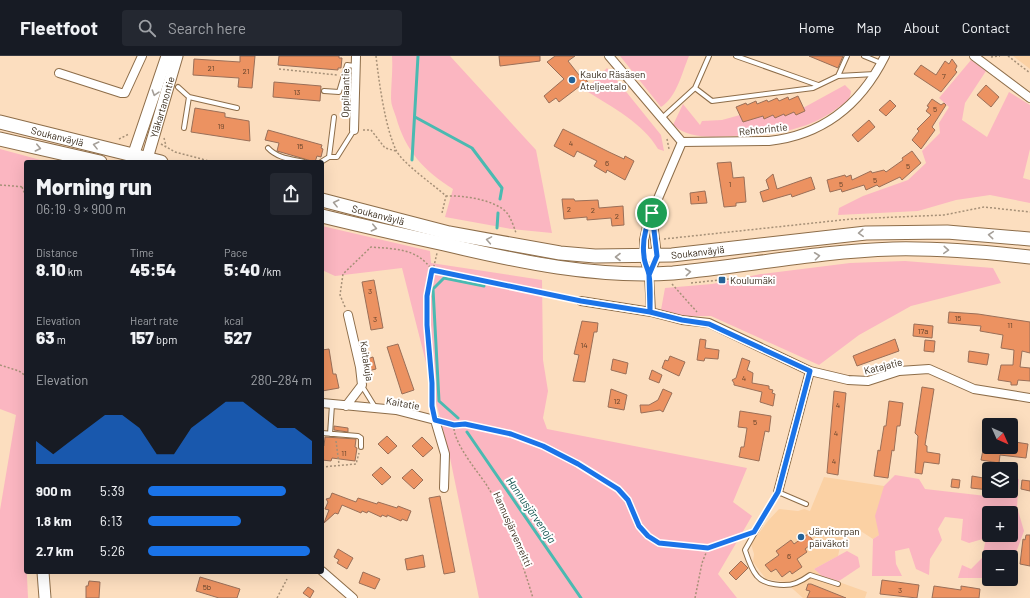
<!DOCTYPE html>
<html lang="en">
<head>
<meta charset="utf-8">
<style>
  body { margin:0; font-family:Barlow,sans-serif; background:#242831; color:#f1f3f6; height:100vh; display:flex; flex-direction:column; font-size:15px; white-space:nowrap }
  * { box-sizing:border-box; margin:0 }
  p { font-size:13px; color:#9ea1a6 }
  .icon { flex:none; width:22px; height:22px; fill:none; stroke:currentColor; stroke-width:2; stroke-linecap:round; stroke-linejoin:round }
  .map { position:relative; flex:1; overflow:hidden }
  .side { position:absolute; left:24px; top:104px; width:300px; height:414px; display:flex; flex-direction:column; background:#171b24; border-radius:4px; box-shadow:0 4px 16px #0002 }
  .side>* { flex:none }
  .needle { width:26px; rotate:135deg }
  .buttons { position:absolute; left:982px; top:362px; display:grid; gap:8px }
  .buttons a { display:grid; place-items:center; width:36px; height:36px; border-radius:4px; background:#171b24; box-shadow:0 4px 16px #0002; font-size:20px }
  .pin { position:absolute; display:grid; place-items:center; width:34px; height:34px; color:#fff; margin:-17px; border:2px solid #fff; border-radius:50%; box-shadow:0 1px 4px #0007 }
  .round { display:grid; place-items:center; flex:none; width:42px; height:42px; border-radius:4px; background:#242831 }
  .headline { display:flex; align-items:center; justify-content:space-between; height:68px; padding:0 12px }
  h1 { font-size:22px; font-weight:800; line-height:30px }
  .metrics { display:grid; grid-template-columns:repeat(3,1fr); gap:6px; height:68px; padding:4px 12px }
  .metrics div { display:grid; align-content:center }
  .metrics b { font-size:17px; font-weight:800 }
  .metrics small { font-size:11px; font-weight:400 }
  .metrics p { font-size:11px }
  .chart { height:112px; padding:8px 12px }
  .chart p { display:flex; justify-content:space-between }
  .chart svg { width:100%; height:72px; margin-top:4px; fill:#1a73e8; opacity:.7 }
  ul { padding:0 12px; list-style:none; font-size:13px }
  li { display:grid; grid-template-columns:64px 48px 1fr; align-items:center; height:30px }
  li i { height:10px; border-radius:5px; background:#1a73e8 }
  header { display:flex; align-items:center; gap:24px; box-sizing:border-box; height:56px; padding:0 20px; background:#171b24; border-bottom:1px solid #363941 }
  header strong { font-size:19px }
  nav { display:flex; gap:22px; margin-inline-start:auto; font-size:14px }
  .search { width:280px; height:36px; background:#242831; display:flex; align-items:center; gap:10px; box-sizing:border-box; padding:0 14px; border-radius:4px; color:#9ea1a6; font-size:15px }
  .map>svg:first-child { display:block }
  .built { fill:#fbd1a4 }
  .green { fill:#fbb6c1; fill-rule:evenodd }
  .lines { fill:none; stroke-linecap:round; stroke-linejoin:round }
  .stream { stroke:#4abab1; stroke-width:3 }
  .building { fill:#ec9261; stroke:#9a6f58 }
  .service-casing { stroke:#8d6d49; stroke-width:6 }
  .minor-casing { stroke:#8d6d49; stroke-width:10 }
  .secondary-casing { stroke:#8d6d49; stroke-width:13 }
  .primary-casing { stroke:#8d6d49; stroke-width:15 }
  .path { stroke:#a69077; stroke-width:1.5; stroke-dasharray:2 2; stroke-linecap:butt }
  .service { stroke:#fff; stroke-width:4 }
  .minor { stroke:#fff; stroke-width:8 }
  .secondary { stroke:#fff; stroke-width:11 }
  .primary { stroke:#fff; stroke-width:13 }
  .oneway { stroke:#a59f98 }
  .route-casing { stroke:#fff; stroke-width:8 }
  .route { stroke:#1a73e8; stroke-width:5 }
  .poi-dot { fill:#246399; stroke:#fff; stroke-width:1.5 }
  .labels { text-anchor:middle; stroke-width:4; stroke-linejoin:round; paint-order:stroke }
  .number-label { font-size:8px; fill:#64432b }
  .poi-label { font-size:10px; fill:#362919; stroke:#fff; text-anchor:start }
  .street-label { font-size:10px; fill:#362919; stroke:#fff }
  .water-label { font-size:11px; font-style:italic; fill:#094e49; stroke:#fff }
</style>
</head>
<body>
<header>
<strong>Fleetfoot</strong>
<div class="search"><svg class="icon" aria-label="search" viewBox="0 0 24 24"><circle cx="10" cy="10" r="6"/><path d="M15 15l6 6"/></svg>Search here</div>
<nav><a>Home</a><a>Map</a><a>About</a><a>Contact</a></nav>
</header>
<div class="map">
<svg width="1030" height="542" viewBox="0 0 1030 542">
  <rect width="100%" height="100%" fill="#fcdebf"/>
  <path class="built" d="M1013 0H1030V13Z
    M824 421 884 430 885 443 879 479 873 483 856 472 841 486 838 500 814 513 822 520 867 536 865 542H803L785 526 766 523 753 506 754 498 751 488 767 466 779 453 798 455 804 453 810 455Z"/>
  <path class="green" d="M392 0H450L536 94 552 177 511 173 445 161 453 133C424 115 405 94 396 61 394 55 391 49 391 43 391 28 393 15 392 0Z
    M620 0H689C682 16 677 41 661 51Z
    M971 4 986 15 965 47 962 64 987 81 1009 36 1030 49V93L1023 122 1030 124V147L990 139 956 144 918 155 838 159 839 152 863 140 908 124 926 107 922 95 940 77 939 67 949 51 939 42Z
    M607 12 661 79 664 95 658 93C644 68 612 51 588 36L590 29Z
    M845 29 851 35C851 43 845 47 839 51 807 76 770 79 731 80 710 81 690 83 673 69L683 48 700 69 702 65 722 64 740 59 743 66 763 60 764 63 773 59 784 58 785 60 794 56 796 59 805 55 803 52Z
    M0 93 48 106H26V499L28 542H0V454L16 359 0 353Z
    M322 170 430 195 431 207 542 224 543 304 548 335 543 362 547 373 747 412 733 446 752 460 718 518 737 542H479L449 397 402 212 335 220 322 214Z
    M905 205 993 212 1001 227 911 250 859 279 819 309 711 260H680L661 254 665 232 712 228 761 218 850 207Z
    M895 419 919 423 925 433 995 441 997 435H1011V421L1019 423 1017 451 1024 475 1011 510V501H989V522H958L962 509 971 513 982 502 986 482 969 487 961 484 963 463 945 461 938 473 942 484 930 503 929 519 916 513 909 492 895 495 896 508 902 520H872L873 483 879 479 875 460 884 430ZM989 457H1011V479H989Z
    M847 495 858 501 860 511 839 525 822 520 814 513Z"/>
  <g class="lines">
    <path class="stream" d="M415 61 472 92 502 132 500 143
      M412 104 418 0
      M497 172 498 157
      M458 362 439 345 433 233 444 222 484 230
      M467 376 581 542"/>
  </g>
  <path class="building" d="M240 0H255L252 32 238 31 239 22 193 19 194 3 240 6Z
    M279 0H339V2H342L341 12H338V14L278 9Z
    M499 0H540V5L500 10Z
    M555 0H575L568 5 583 24 585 22 589 28 583 33 580 30 559 46 556 42 549 47 544 40 564 23 547 6Z
    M809 0H843L838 12Z
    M952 3 957 10 955 14 957 16 941 36 914 18 921 9 936 19 945 5 949 8Z
    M274 26 321 30 320 45 273 41Z
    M986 29 999 41 991 51 977 39Z
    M798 40 805 55 796 59 794 56 785 60 784 58 775 62 773 59 764 63 763 60 743 66 736 51 746 47 747 49 756 45 757 48 767 44 768 46 777 42 779 45 788 41 789 44Z
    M932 43 941 49 944 47 946 49 932 71 935 74 921 93 912 84 919 75 917 73 931 59 926 55 929 51 927 50Z
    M890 44 896 50 886 60 879 54Z
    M195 52 225 57V61L249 65 250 85 191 76Z
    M869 64 875 71 858 86 852 79Z
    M563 73 609 96 624 103 625 100 634 105 625 124 607 114 606 117 594 110 597 105 577 95 574 101 554 90Z
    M268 74 322 89 321 92 323 93 321 101 317 100 315 106 277 95 279 87 265 84Z
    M912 95 921 107 902 124 900 121 879 131 877 129 866 134 864 129 842 136 841 133 830 136 827 124 845 119 846 121 851 119 852 124 871 115 872 117 884 114 886 116 903 104 902 102Z
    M731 106 733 122 744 121 746 146 736 147V150L724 151 717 107Z
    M773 118 777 133 811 121 815 133 792 141 791 138 763 146 760 136 769 133 766 124Z
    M705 135 707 147 691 148 690 137Z
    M562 143H574L575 145 598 144 599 152 623 150 624 169 612 170 611 162 587 164V161L564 163Z
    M374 224 383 272 371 274 362 226Z
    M949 256 978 258 1030 266V297L1022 295 1020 311 1030 312V325L1018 324 1017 329H1011V326L998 324 1001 309H1013L1014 294 1001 292 1003 279 980 275 981 270 948 267Z
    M582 265 598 267 597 276H594L585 326 573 325 579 299 574 298Z
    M914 268 933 270 932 282 913 280Z
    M700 283 706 284 705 292 719 294 718 303 705 302 704 305 697 304Z
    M895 283 899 295 857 310 853 300Z
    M925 284 935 285 934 296 924 295Z
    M398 288 414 334 402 338 387 291Z
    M329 293 333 318H336L339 332 322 335V294Z
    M969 295 989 298 987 309 968 306Z
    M670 300 685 306 679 320 662 312 665 304 668 305Z
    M373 301 376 313 368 315 366 303Z
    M742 302 750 305 747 314 753 317 752 327 769 330V333L773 334 772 337 775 338 773 350 760 346 762 336 734 329V327L732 324 736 322Z
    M613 303 628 307 626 318 611 314Z
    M652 314 662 319 659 327 649 323Z
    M922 331 934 333 925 389 927 390V396L940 398 939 408 924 406 922 418 915 417 918 380 915 377Z
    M611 333 627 339 624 354 608 351Z
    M663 333 672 337 663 356 660 354 641 357 640 349H649L658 344Z
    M834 335 846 337 838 419 827 417Z
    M889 345 903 347 900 370H897L894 395 892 394 888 422 874 420 878 394 880 395 884 370H886Z
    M740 355 771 360 769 376 765 375 759 405 739 401 741 391H744L747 372 738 371Z
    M334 370 348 372V376L334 374Z
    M387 380 397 390 388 398 378 388Z
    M325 381 356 383 355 391 357 392 355 405 332 402 331 405 322 404V390H324Z
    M422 381 433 392 423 401 412 390Z
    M1015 386 1028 388 1026 402 1000 399 999 407 981 404 983 394 990 395 991 391H1014Z
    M381 411 391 421 382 429 372 419Z
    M412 413 423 424 414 433 402 422Z
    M972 420 989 423V434L971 432Z
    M952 423 960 424 959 432 951 431Z
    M1022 424 1030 425V435L1021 433Z
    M332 437 356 446 358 442 377 448 378 446 397 452 398 450 411 455 407 465 402 463 401 465 387 459V461L382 459 381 461 368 455 367 457 362 455 361 457 342 449 338 458 335 457 324 467 329 454 325 453 328 446 326 443 330 442Z
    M440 440 455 516 444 518 429 442Z
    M808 478 814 486 805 493 807 496 797 503 802 511 792 518 790 515 782 521 776 513 771 516 765 509 779 499 776 495 791 484 794 488Z
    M1026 479H1030V510L1020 508 1023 483 1025 484Z
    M338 493 353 502 347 513 337 507 339 504 334 501Z
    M423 499 425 511 407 514 405 503Z
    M741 505 748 512 736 524 729 517Z
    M363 516 380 523 375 533 359 527Z
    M200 521 240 533 237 542H219L196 535Z
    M882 524 919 529 917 542 880 538Z
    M89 525 100 526 99 542H86V530H88Z
    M808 528H811L846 542H807L810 535 806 534Z
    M934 530 961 534V530L980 533 979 542H932Z
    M308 531 314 535 310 542 303 537Z"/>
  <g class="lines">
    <defs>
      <path id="service" d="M736 0 818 29
        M864 0 881 7
        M838 20 847 0
        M178 31 189 41 237 52
        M695 32 712 45 813 32 838 20 875 18
        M324 35 339 36 347 9 355 10
        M334 61 329 101H337L354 74
        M662 62 695 32 709 0
        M184 72 189 41
        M268 92C277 102 291 103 304 106
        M321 106 329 101
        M362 330 375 351
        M322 377 358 380 361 382V391
        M330 378 332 349
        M806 448 778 436 745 494C748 503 751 513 757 520 764 529 786 531 796 527 801 525 806 522 810 519L838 528"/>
      <path id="minor" d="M609 0 682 86
        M974 0 1030 42
        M59 17 121 37H125L142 0
        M354 74 356 0
        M682 86 648 166 644 184V201L649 219 651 256 682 264 709 267 810 315 848 324 868 325 899 315 929 313 974 333 1030 342
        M682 86 769 85C823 79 861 48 885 0
        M649 219 657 200 652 158
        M581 245 651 256
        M322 347 396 354 435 364 445 398 444 432
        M346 350 362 329 360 311 348 259
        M778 436 810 315
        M322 515 353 542"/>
      <g id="secondary">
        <path d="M131 106 167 0"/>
        <path id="s1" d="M146 106 177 0"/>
        <path d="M43 516 45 542"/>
      </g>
      <g id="primary">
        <path id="s2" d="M0 66 161 106"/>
        <path d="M0 83 100 106"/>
        <path id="s3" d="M322 144 449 177 560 197 595 200 672 199 866 177 947 176 1030 183"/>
        <path d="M322 160C363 170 403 179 444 188 520 206 595 222 673 217 746 210 820 195 893 193 939 192 985 196 1030 201"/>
      </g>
    </defs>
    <use href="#service" class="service-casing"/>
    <use href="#minor" class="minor-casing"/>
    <use href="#secondary" class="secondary-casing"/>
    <use href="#primary" class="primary-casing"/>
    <path class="path" d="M376 0C379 26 385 71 396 94 402 107 434 129 446 140L442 157
      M1008 0 1030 17
      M991 1 1000 0
      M279 13 337 19
      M363 74H371L385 92 396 95
      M164 82 166 90
      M119 83 129 78
      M667 83 669 93
      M161 88 175 96 213 106
      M0 129 26 131
      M22 131 26 141
      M446 140C463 139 496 144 507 157 511 162 514 171 516 177
      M664 183 851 163 944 159 984 151 1030 156
      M691 227 729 223
      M672 228 697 256
      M345 251 340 239 343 218 371 191C395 193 417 192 432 214L574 243
      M0 309 19 315 26 320
      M433 354 427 269V240L437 197
      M444 366C452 369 457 368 465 368 479 369 496 374 509 378 545 387 588 410 617 432 636 447 634 475 658 486 667 491 699 494 709 492 721 490 734 483 746 479
      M454 369C452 385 477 415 486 428 508 463 521 503 533 542
      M336 385 339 408
      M322 411 356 408 359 397
      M277 542 287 523
      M695 542 702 507 708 492"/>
    <use href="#service" class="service"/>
    <use href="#minor" class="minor"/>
    <use href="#secondary" class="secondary"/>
    <use href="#primary" class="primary"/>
  </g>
  <defs><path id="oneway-chevron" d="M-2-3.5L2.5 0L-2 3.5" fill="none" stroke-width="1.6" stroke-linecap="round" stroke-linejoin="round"/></defs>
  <g class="oneway">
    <use href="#oneway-chevron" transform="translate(155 37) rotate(108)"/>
    <use href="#oneway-chevron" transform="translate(96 89) rotate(-166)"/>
    <use href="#oneway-chevron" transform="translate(38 92) rotate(13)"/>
    <use href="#oneway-chevron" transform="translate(336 147) rotate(-166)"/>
    <use href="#oneway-chevron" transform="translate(374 172) rotate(13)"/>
    <use href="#oneway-chevron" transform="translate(861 177) rotate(176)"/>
    <use href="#oneway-chevron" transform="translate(991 179) rotate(-175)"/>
    <use href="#oneway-chevron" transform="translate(489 184) rotate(-170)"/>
    <use href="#oneway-chevron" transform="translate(946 194) rotate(4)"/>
    <use href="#oneway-chevron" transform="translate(817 200) rotate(-7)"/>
    <use href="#oneway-chevron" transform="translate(618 201) rotate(-180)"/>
    <use href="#oneway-chevron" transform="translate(688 216) rotate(-6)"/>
  </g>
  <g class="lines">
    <defs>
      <path id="route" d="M652 157 657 200 649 219 650 256 581 245 432 214 427 240V269L432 327V350L435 364 454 369 465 368 511 378 543 390 578 408 618 433 628 444 639 470 648 480 659 487 708 492 754 476 778 436 810 315 709 268 682 264 650 256C650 244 651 231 649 219 648 212 644 207 644 200 642 186 646 170 652 157"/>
    </defs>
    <use href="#route" class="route-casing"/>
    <use href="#route" class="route"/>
  </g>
  <g class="poi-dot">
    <circle cx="572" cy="24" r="4"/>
    <rect x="718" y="220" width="8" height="8" rx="2"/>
    <circle cx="801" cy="481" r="4"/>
  </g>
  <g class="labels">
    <g class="number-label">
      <text x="211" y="15">21</text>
      <text x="246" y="18">21</text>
      <text x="944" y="23">7</text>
      <text x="297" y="39">13</text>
      <text x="935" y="56">5</text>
      <text x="221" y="73">19</text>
      <text x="571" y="90">4</text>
      <text x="300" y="93">15</text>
      <text x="607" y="110">6</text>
      <text x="908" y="113">5</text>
      <text x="875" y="127">5</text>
      <text x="730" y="131">1</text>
      <text x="841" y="131">5</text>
      <text x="698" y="145">1</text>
      <text x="569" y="156">2</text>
      <text x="593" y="157">2</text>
      <text x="617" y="163">2</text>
      <text x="370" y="238">3</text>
      <text x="958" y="265">15</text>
      <text x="375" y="266">3</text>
      <text x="1010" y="272">11</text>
      <text x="923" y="278">17a</text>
      <text x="584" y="292">14</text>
      <text x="744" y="325">4</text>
      <text x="617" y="348">12</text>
      <text x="838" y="352">4</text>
      <text x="755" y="369">5</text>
      <text x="836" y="380">4</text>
      <text x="344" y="400">11</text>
      <text x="834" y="408">4</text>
      <text x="789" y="503">6</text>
      <text x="207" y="534">5b</text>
      <text x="900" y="537">3</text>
    </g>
    <g class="poi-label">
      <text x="580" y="22">Kauko Räsäsen<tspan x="580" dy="12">Ateljeetalo</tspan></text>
      <text x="730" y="228">Koulumäki</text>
      <text x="809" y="479">Järvitorpan<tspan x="809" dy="12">päiväkoti</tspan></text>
    </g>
    <g class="street-label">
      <text transform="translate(345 37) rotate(-89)" y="4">Oppilaantie</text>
      <text dy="4" stroke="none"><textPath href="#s1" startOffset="57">Yläkartanontie</textPath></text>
      <text transform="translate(763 73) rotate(-6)" y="4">Rehtorintie</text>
      <text dy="4" stroke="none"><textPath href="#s2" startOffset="59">Soukanväylä</textPath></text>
      <text dy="4" stroke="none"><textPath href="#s3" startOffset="58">Soukanväylä</textPath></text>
      <text dy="4" stroke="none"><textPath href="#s3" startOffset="382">Soukanväylä</textPath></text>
      <text transform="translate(367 305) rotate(81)" y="4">Kaitakuja</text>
      <text transform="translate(883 310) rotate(-14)" y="4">Katajatie</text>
      <text transform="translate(403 347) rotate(10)" y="4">Kaitatie</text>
      <text transform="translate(513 473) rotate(66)" y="4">Hannusjärvenreitti</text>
    </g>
    <g class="water-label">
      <text transform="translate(531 454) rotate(55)" y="4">Hannusjärvenoja</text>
    </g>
  </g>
</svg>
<div class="buttons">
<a><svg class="needle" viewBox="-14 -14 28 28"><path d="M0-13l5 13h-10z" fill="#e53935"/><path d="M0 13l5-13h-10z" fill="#9ea1a6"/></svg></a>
<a><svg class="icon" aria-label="layers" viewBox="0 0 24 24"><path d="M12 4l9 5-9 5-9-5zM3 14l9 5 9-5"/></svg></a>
<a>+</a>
<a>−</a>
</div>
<div class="pin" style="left:652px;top:157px;background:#1e9e55"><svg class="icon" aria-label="arrive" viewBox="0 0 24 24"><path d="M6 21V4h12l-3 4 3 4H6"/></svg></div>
<section class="side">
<div class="headline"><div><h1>Morning run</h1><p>06:19 · 9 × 900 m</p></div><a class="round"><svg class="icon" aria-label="share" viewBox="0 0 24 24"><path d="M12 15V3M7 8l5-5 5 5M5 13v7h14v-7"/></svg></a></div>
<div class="metrics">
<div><p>Distance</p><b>8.10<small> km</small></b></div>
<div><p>Time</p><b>45:54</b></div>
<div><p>Pace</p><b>5:40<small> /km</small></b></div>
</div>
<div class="metrics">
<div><p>Elevation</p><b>63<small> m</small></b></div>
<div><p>Heart rate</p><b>157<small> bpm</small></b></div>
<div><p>kcal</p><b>527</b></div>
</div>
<div class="chart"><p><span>Elevation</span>280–284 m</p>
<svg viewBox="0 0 160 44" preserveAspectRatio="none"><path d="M0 44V30L10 38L20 30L30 22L40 14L50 14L60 22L70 38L80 38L90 22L100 14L110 6L120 6L130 14L140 22L150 22L160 30V44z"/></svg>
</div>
<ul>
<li><b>900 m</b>5:39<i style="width:84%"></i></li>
<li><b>1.8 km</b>6:13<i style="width:57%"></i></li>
<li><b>2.7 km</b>5:26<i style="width:99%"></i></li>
</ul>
</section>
</div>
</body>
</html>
